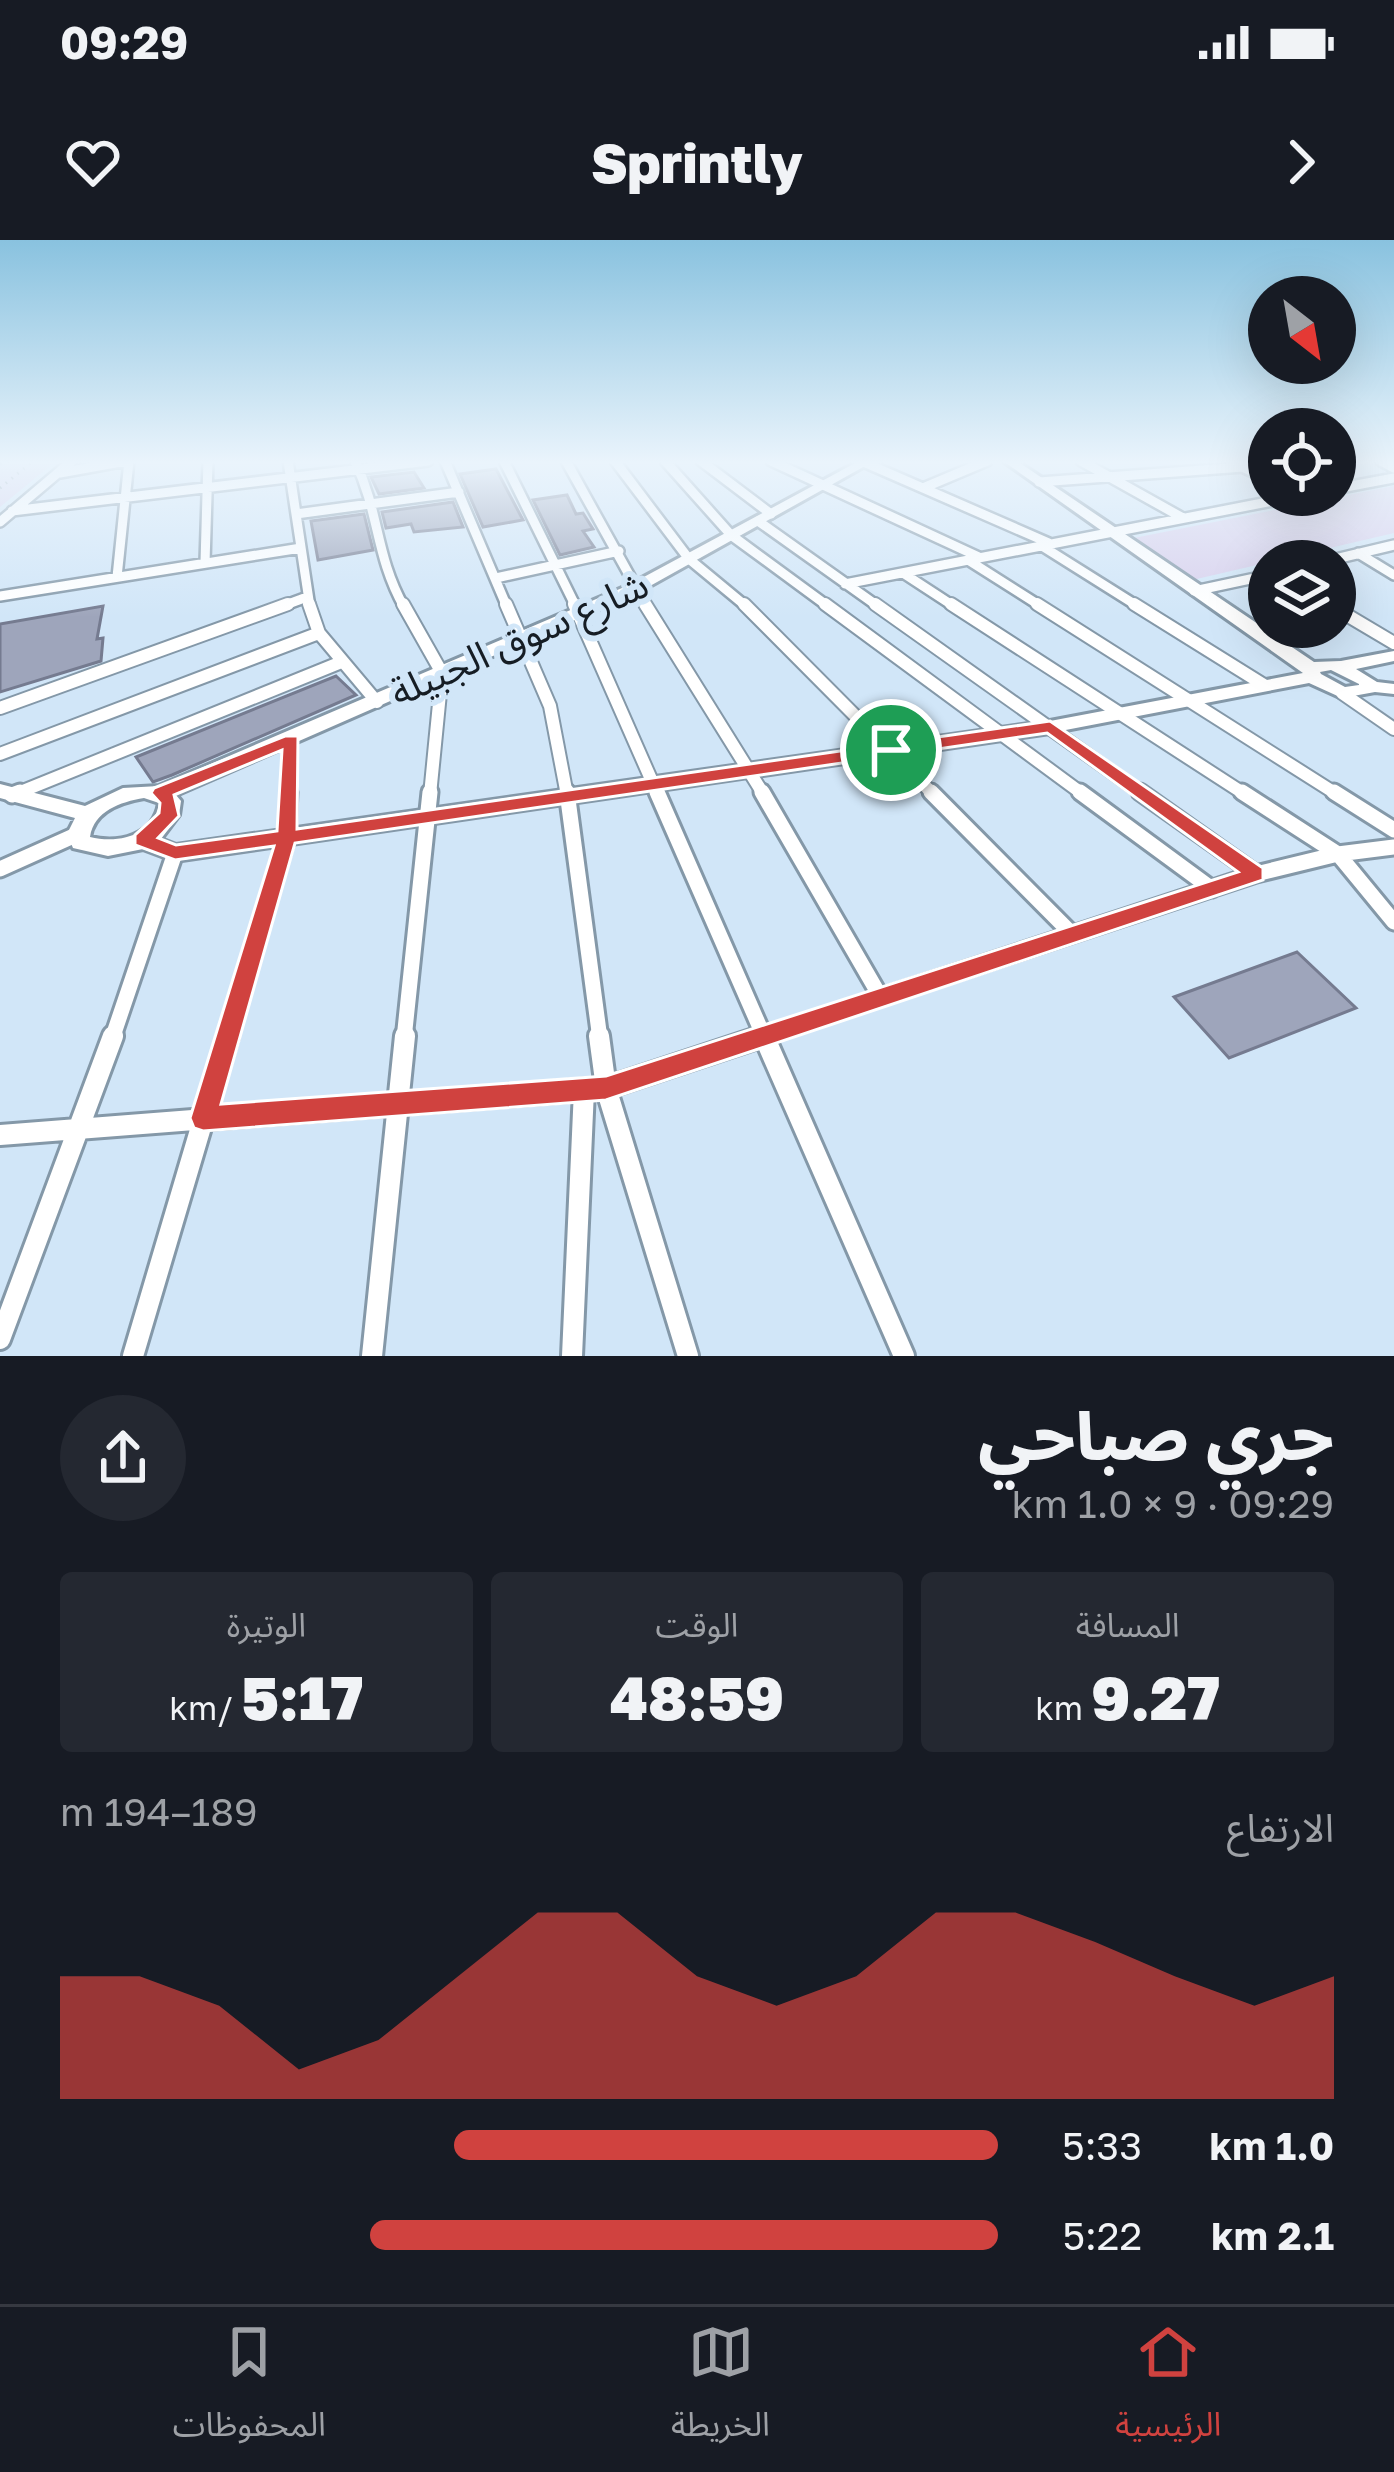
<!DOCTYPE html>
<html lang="ar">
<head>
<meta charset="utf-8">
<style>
  body { margin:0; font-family:"Golos Text","Noto Sans Arabic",sans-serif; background:#242831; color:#f1f3f6; direction:rtl; height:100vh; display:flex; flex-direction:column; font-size:45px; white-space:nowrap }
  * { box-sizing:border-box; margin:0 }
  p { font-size:39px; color:#9ea1a6 }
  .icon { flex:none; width:66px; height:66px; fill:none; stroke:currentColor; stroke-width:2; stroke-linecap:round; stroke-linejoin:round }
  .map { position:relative; height:1116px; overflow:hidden; direction:ltr }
  .drawer { display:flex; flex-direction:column; background:#171b24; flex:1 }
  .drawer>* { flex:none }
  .needle { width:78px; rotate:149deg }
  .tools { position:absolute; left:1248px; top:36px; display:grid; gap:24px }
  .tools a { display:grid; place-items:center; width:108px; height:108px; border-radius:50%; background:#171b24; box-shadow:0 12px 48px #0002; font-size:60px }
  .pin { position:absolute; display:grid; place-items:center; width:102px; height:102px; color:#fff; margin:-51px; border:6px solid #fff; border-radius:50%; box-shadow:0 3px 12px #0007 }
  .round { display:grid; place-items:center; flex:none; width:126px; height:126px; border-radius:63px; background:#242831 }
  .head { display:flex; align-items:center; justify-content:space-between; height:204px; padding:0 60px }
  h1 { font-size:66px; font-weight:800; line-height:90px }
  .figures { display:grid; grid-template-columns:repeat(3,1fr); gap:18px; height:204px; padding:12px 60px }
  .figures div { display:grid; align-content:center; border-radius:12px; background:#242831; text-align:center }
  .figures b { font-size:60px; font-weight:800 }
  .figures small { font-size:33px; font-weight:400 }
  .figures p { font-size:33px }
  .chart { height:336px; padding:24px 60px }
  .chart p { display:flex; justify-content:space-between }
  .chart svg { width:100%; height:216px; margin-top:12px; fill:#d0423f; opacity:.7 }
  ul { padding:0 60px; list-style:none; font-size:39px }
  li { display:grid; grid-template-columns:192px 144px 1fr; align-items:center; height:90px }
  li i { height:30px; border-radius:15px; background:#d0423f }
  .status { display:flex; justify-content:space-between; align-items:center; height:84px; padding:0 60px; background:#171b24; direction:ltr }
  .status svg { height:33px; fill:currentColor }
  header { display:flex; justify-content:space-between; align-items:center; height:156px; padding:0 60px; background:#171b24; font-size:54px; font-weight:800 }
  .dock { display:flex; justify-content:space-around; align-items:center; height:168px; border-top:3px solid #363941; background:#171b24; font-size:33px; color:#9ea1a6 }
  .dock a { display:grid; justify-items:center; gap:6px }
  .dock .current { color:#d0423f }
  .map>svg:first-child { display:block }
  .green { fill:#d9d0ed }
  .building { fill:#9ea5bb; stroke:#757b90; stroke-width:3 }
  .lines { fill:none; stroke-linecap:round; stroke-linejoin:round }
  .street-far3-casing { stroke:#8498a8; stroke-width:14 }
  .street-far2-casing { stroke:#8498a8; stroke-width:16 }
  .street-far1-casing { stroke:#8498a8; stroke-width:21 }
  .street-casing { stroke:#8498a8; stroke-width:26 }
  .secondary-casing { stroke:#8498a8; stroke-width:6 }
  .path { stroke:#81909d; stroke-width:3; stroke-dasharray:1.5 6; stroke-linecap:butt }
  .street-far3 { stroke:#fff; stroke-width:9 }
  .street-far2 { stroke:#fff; stroke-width:12 }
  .street-far1 { stroke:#fff; stroke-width:15 }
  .street { stroke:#fff; stroke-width:20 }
  .secondary { fill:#fff; fill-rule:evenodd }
  .route { fill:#d0423f; stroke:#fff; stroke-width:3; fill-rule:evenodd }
  .labels { text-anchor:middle; stroke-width:12; stroke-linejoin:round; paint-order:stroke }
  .street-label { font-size:39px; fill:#161d24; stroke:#d1e6f8 }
</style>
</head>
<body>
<div class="status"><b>09:29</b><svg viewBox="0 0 49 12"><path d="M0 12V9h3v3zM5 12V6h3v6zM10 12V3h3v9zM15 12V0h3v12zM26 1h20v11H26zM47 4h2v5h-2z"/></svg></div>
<header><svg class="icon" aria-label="forward" viewBox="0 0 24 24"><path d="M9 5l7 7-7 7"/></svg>Sprintly<svg class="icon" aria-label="heart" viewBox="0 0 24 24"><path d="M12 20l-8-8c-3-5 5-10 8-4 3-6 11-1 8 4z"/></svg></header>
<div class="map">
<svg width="1394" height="1116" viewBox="0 0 1394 1116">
  <rect width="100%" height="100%" fill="#d1e6f8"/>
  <path class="green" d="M0 221H56L0 267Z
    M1394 246V293L1188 341 1124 300Z"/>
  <path class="building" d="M496 229 523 280 483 287 460 234Z
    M414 232 424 248 379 254 371 237Z
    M567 255 576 274 583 273 593 289 583 291 594 307 560 315 533 260Z
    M453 262 463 287 414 292 411 284 386 288 382 272Z
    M364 274 373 310 318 320 311 281Z
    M103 366 97 399 103 398 101 421 0 452V384Z
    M336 436 356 455 172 535 153 542 136 517Z
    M1297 712 1356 768 1229 818 1174 757Z"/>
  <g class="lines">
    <defs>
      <path id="street-far3" d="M288 221 310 367
        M355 221C380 274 375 315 404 367
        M445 221 507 367
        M504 221 576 367
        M566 221 647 367
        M615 221 689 319 747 367
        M665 221 731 295 829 367
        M701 221 771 274
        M771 221 979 317
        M861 221 1049 303
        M1081 221 1183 278
        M1381 221 1394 228
        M1235 224 1269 239
        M60 233 126 221
        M1039 242 1243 227
        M923 248 987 221
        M1335 249 1394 238
        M12 271 428 221
        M296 274 459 252
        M758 281 879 367
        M0 282 72 221
        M1042 306 1139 367
        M1358 313 1394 335
        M968 320 1042 367
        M1327 321 1394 305
        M205 323 208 221
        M903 333 955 367
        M117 337 129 221
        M496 338 619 311
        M845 344 1304 255
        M1194 351 1269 335
        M0 356 301 308
        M280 367 307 357"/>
      <path id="street-far2" d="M309 364 319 393 377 462
        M403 364 442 433 430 555
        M506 364 550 466 567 555
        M574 364 658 555
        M645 364 764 555
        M744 364 934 555
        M825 364 1084 555
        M875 364 1144 555
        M951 364 1246 555
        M1037 364 1338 555
        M1134 364 1264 445
        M1335 368 1394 403
        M1342 453 1394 489
        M0 468 288 364
        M0 514 319 393
        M13 555 339 423
        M289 555 291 500"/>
      <path id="street-far1" d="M567 552 600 799
        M657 552 765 799
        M762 552 880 756
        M931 552 1070 692
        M1080 552 1212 649
        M1140 552 1256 634
        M1242 552 1338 614 1394 682
        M1334 552 1394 590
        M12 555 20 552
        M0 629 78 594
        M112 799 175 613
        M227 799 287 597 289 552
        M404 799 430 552
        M754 799 1256 634 1338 614 1394 607"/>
      <path id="street" d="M599 796 606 848 688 1116
        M764 796 904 1116
        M0 895 606 848 763 796
        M0 1099 113 796
        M133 1116 228 796
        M372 1116 405 796
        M572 1116 584 850"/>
      <path id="secondary" d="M859 221H874L641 351 176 555 181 561 179 575 161 599 176 605 1050 481 1303 433 1003 221H1017L1314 422 1341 421 1394 411V421L1356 429 1377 442 1394 444V454L1375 452 1342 458 1309 443 1050 493 175 621 143 609 108 616 73 608 67 594 75 578 0 558V544L85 566 123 548 159 546 629 345ZM1331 430 1359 444V445L1345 447 1321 434 1320 432ZM144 558 159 563C154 596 118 604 90 597 94 571 120 562 144 558Z"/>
    </defs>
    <use href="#street-far3" class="street-far3-casing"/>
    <use href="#street-far2" class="street-far2-casing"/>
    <use href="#street-far1" class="street-far1-casing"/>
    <use href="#street" class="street-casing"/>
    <use href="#secondary" class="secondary-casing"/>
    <path class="path" d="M0 224 10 221
      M0 248 33 221"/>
    <use href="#street-far3" class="street-far3"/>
    <use href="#street-far2" class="street-far2"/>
    <use href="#street-far1" class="street-far1"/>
    <use href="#street" class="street"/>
    <use href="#secondary" class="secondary"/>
  </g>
  <linearGradient id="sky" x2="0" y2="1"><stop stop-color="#89c2df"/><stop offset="0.59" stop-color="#eaf4fc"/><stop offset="1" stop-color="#eaf4fc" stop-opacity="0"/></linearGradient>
  <rect width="1394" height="377" fill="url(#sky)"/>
  <path class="route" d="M1050 481 1263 628V640L606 860 203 891 194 888 190 878 274 606 175 620 135 605V595L159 573 160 563 151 553 154 548 285 496H298L297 589ZM1047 493 1238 632 606 836 221 864 295 603ZM282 510 277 591 176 605 158 598 179 576 174 555Z"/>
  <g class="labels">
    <g class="street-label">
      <text transform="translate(519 398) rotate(-24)" y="14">شارع سوق الجبيلة</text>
    </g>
  </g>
</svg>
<div class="tools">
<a><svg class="needle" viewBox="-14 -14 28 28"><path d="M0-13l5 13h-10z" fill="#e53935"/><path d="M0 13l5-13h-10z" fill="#9ea1a6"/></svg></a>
<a><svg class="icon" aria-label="locate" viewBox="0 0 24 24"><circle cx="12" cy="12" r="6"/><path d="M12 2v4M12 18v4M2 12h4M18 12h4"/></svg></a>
<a><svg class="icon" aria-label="layers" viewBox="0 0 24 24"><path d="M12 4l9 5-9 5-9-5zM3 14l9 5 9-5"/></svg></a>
</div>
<div class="pin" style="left:891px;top:510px;background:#1e9e55"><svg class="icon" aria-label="arrive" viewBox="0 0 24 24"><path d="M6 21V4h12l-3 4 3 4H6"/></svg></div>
</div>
<section class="drawer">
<div class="head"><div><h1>جري صباحي</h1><p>09:29 · 9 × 1.0 km</p></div><a class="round"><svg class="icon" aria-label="share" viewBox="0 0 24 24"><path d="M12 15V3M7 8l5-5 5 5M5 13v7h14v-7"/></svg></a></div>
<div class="figures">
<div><p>المسافة</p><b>9.27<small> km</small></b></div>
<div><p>الوقت</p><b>48:59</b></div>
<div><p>الوتيرة</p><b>5:17<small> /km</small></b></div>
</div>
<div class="chart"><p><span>الارتفاع</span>189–194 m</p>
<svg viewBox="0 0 160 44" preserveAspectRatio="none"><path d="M0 44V19L10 19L20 25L30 38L40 32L50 19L60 6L70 6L80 19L90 25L100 19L110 6L120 6L130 12L140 19L150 25L160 19V44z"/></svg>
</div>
<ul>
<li><b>1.0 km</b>5:33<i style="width:58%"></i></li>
<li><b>2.1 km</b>5:22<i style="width:67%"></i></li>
</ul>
</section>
<nav class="dock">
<a class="current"><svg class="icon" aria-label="home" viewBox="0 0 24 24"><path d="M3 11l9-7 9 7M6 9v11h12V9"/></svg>الرئيسية</a>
<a><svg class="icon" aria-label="map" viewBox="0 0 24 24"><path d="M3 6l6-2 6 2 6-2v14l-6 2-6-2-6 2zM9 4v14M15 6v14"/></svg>الخريطة</a>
<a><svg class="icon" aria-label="saved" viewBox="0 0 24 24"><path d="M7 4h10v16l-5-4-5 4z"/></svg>المحفوظات</a>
</nav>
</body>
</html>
